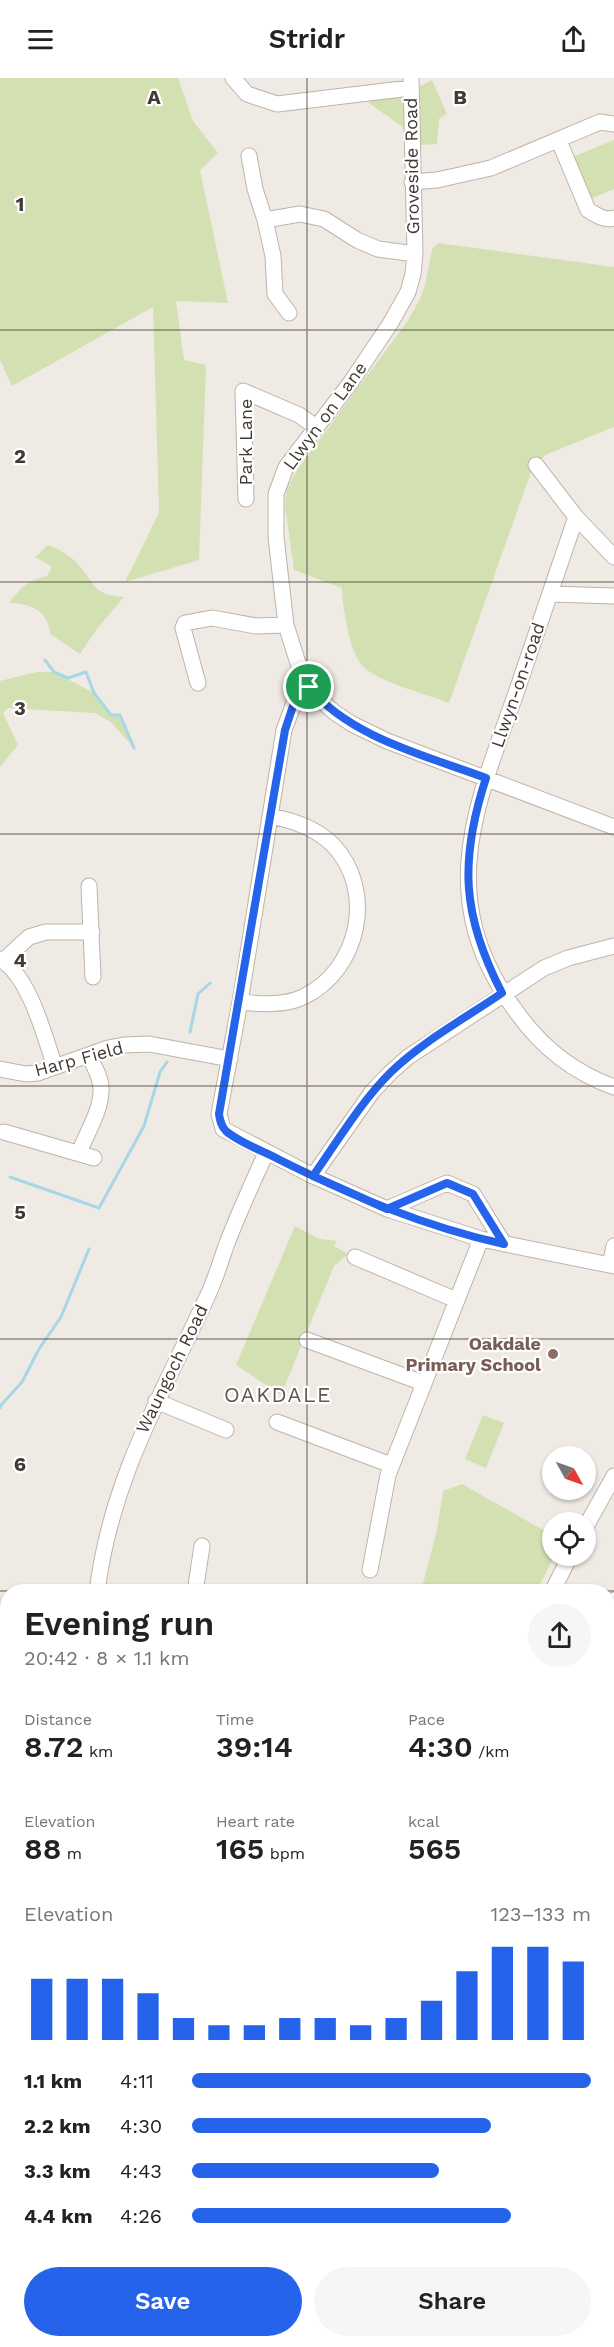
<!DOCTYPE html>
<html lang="en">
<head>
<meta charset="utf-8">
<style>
  body { margin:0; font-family:"Work Sans",sans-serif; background:#f6f6f6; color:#222; height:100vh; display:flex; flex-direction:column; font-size:22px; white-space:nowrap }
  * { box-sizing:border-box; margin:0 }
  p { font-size:20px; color:#767676 }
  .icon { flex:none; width:33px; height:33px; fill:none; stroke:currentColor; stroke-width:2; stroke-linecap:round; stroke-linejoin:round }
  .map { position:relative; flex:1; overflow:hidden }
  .drawer { position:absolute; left:0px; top:1506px; width:615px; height:764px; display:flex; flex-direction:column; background:#fff; border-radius:24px 24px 0 0; box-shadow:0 2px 4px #0004 }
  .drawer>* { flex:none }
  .needle { width:39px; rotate:130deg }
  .tools { position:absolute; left:542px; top:1368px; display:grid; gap:12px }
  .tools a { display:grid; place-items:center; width:54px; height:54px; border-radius:50%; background:#fff; box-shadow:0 2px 4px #0004; font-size:30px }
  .pin { position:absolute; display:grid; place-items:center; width:51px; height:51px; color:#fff; margin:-26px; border:3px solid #fff; border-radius:50%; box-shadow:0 2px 6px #0007 }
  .round { display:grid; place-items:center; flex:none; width:63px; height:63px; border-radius:32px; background:#f6f6f6 }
  .summary { display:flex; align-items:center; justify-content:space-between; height:102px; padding:0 24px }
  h1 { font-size:33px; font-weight:600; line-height:45px }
  .figures { display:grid; grid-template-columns:repeat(3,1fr); gap:9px; height:102px; padding:6px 24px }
  .figures div { display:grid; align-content:center }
  .figures b { font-size:30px; font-weight:600 }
  .figures small { font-size:16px; font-weight:400 }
  .figures p { font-size:16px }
  .chart { height:168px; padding:12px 24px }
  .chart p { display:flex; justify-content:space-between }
  .chart svg { width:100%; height:108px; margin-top:6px; stroke:#2563eb; stroke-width:6 }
  .primary-button { display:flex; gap:12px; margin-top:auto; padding:12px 24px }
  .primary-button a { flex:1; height:69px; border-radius:36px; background:#2563eb; color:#fff; font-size:24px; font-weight:600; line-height:69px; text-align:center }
  .primary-button a+a { background:#f6f6f6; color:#222 }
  ul { padding:0 24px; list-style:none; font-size:20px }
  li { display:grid; grid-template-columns:96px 72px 1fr; align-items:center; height:45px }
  li i { height:15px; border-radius:8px; background:#2563eb }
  header { display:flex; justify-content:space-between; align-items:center; height:78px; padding:0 24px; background:#fff; font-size:27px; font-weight:600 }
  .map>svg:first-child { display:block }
  .green { fill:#d3e0b1 }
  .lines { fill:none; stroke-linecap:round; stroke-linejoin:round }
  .stream { stroke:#a6d7e7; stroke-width:3 }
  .minor-casing { stroke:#bdb3ab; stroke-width:17 }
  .major-casing { stroke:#d5a46d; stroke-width:22 }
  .minor { stroke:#fff; stroke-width:15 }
  .major { stroke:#f2ca9b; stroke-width:20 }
  .route-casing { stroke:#fff; stroke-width:12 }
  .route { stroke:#2563eb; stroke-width:8 }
  .grid { fill:none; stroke:#413a35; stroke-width:1.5; stroke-opacity:0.55 }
  .education-dot { fill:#8d6e63; stroke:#fff; stroke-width:2 }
  .labels { text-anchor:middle; stroke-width:4.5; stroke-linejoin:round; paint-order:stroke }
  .street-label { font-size:18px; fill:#413a35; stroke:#fff }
  .education-label { font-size:18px; font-weight:bold; fill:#785e54; stroke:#fff; text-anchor:end }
  .quarter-label { font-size:21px; letter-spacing:1.5px; fill:#63564d; stroke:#fff }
  .grid-label { font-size:20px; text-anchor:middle; font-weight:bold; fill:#413a35; stroke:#fff; stroke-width:4.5; stroke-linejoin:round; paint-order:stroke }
</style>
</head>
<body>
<header><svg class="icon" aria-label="menu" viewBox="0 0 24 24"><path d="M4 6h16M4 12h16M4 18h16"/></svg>Stridr<svg class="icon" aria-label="share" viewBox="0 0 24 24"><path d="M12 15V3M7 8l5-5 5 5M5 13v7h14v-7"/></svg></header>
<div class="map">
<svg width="614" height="2269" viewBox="0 0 614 2269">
  <rect width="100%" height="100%" fill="#f0eae4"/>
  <path class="green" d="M0 0H178L193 43 218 75 200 92 228 225 176 223 184 282 206 287 199 482 125 504 159 435 153 229 12 308 0 282Z
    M432 2 447 36 439 41 437 66 420 67V8Z
    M396 17 404 24V50L369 25 370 20Z
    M614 62V111L588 122 570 80Z
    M438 165 614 189V349L545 377 531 394 449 625C426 616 386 606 367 592 349 579 343 531 342 510L294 492 285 427 287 411 297 392 407 244 420 221 425 207 432 171Z
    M48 467C59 471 68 476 77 485 96 505 91 517 124 519L96 552 80 576 50 556C49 533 30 525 9 525 22 508 26 504 47 498L52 489 35 479Z
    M37 594H54L94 615 111 637H120L134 670 111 644 95 635 8 630 3 635 18 667 0 689V603Z
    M295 1148 319 1161 337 1163 334 1168 348 1176 334 1188 281 1317 236 1287Z
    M483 1337 504 1345 486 1390 465 1381Z
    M462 1406 552 1457V1478H554L537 1513H421L437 1452 443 1413Z"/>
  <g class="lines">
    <path class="stream" d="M45 582 54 594 68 600 86 594 94 615 111 637H120L134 670
      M190 954 198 916 210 905
      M10 1099 99 1130 144 1048 160 994 167 984
      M0 1330 2 1326 22 1304 39 1271 61 1239 89 1171
      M608 1832 614 1829"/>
    <defs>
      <path id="minor" d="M233 0 247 16 277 26 410 10
        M411 0 415 176 413 196 408 214 390 246 351 304 286 389 276 416V459L286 547 302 598 317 619 334 634 352 646 387 663 614 749
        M559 63 588 132C596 137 605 143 614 140
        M249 78 255 111 265 142
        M412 104 437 102 491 90 600 44 614 46
        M289 235 275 216 273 178 265 142 300 136 324 141 357 162 378 171 415 176
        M536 387 576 439 614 479
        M246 421 243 313 299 337 316 349
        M576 439C556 497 536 556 516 615 476 728 434 819 513 929 538 966 572 994 614 1009
        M550 516 614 518
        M198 605 183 550 185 545 212 540 256 548 286 547
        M308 609 294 625 284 652 240 924 219 1036 223 1051 311 1097 387 1131 481 1161 614 1188
        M89 808 93 899
        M0 881C30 899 44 957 55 989
        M3 883 29 859 46 854H92
        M240 924C260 926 284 928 303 919 360 892 376 812 333 767 316 750 294 743 271 738
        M0 991 26 996 38 995 108 970 124 967 149 966 230 981
        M4 1054 94 1080
        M79 1075C86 1056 101 1033 101 1013 102 1001 94 988 89 978
        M313 1098 372 1014 390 995 408 979 544 890 568 880 614 868
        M387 1131 447 1105 473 1116 504 1166
        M355 1179 456 1222
        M610 1187 614 1168
        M307 1262 423 1305
        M156 1323 226 1352
        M277 1344 391 1387
        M585 1450 614 1398
        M370 1492 388 1397 481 1161
        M97 1514C111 1401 161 1319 207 1219 215 1203 220 1185 226 1168 238 1136 252 1106 266 1075
        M195 1514 202 1468
        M552 1514 570 1478
        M608 1534 614 1522
        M0 1610 8 1609
        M608 1665 614 1666
        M0 1814 8 1820
        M0 1900 8 1906
        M0 2106 8 2100
        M0 2159 8 2150
        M436 2262 468 2269
        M216 2269 217 2262"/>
      <path id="major" d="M0 2214 8 2203
        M336 2262 359 2269"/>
    </defs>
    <use href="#minor" class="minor-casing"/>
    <use href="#major" class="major-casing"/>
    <use href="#minor" class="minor"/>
    <use href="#major" class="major"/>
  </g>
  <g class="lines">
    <defs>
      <path id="route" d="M309 609 294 625 285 652 219 1036C220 1043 221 1048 226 1053 238 1064 263 1073 278 1081 350 1117 425 1149 504 1166L473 1116 447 1105 387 1131 313 1098C337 1064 360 1025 390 995 420 965 467 939 502 915 462 838 459 783 486 700 427 678 349 659 309 609"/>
    </defs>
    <use href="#route" class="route-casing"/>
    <use href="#route" class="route"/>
  </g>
  <path class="grid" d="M307 0V1514M0 252H614M0 504H614M0 756H614M0 1008H614M0 1261H614M0 1513H614M0 1765H8M608 1765H614M0 2017H8M608 2017H614M307 2262V2269"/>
  <circle class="education-dot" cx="553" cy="1276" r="6"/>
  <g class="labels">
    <g class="street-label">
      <text transform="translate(412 88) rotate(-91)" y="6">Groveside Road</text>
      <text transform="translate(325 338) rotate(-54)" y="6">Llwyn on Lane</text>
      <text transform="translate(246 364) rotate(-90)" y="6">Park Lane</text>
      <text transform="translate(518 607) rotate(-71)" y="6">Llwyn-on-road</text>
      <text transform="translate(79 981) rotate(-15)" y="6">Harp Field</text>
      <text transform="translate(172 1291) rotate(-64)" y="6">Waungoch Road</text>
    </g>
    <g class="education-label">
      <text x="541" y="1272">Oakdale<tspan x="541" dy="21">Primary School</tspan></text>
    </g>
    <g class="quarter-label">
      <text x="278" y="1324">OAKDALE</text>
    </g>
  </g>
  <g class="grid-label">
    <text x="154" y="26">A</text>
    <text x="460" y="26">B</text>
    <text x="20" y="133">1</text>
    <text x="20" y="385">2</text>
    <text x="20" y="637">3</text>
    <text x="20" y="889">4</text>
    <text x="20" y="1141">5</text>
    <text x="20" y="1393">6</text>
  </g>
</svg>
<div class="tools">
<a><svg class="needle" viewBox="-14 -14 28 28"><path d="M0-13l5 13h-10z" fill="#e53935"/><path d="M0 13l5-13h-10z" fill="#767676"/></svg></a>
<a><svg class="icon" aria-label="locate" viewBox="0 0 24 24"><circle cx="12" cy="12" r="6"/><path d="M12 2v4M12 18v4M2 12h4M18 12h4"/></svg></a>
</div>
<div class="pin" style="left:309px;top:609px;background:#1e9e55"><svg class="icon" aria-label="arrive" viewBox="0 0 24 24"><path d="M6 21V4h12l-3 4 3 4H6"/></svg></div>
<section class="drawer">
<div class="summary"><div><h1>Evening run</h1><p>20:42 · 8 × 1.1 km</p></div><a class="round"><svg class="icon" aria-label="share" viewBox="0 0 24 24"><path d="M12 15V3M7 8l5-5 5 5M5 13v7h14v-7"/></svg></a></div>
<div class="figures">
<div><p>Distance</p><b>8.72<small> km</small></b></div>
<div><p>Time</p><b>39:14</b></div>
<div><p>Pace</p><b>4:30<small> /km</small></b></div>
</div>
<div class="figures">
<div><p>Elevation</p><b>88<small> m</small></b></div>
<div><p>Heart rate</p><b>165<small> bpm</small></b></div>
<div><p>kcal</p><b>565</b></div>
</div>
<div class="chart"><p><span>Elevation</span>123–133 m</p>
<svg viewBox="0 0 160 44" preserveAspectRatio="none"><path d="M5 44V19M15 44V19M25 44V19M35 44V25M45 44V35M55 44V38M65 44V38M75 44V35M85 44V35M95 44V38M105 44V35M115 44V28M125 44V16M135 44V6M145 44V6M155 44V12"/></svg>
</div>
<ul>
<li><b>1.1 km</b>4:11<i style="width:100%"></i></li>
<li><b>2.2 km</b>4:30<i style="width:75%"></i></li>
<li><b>3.3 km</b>4:43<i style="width:62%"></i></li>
<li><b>4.4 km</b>4:26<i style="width:80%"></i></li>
</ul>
<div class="primary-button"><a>Save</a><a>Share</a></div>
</section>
</div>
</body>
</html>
